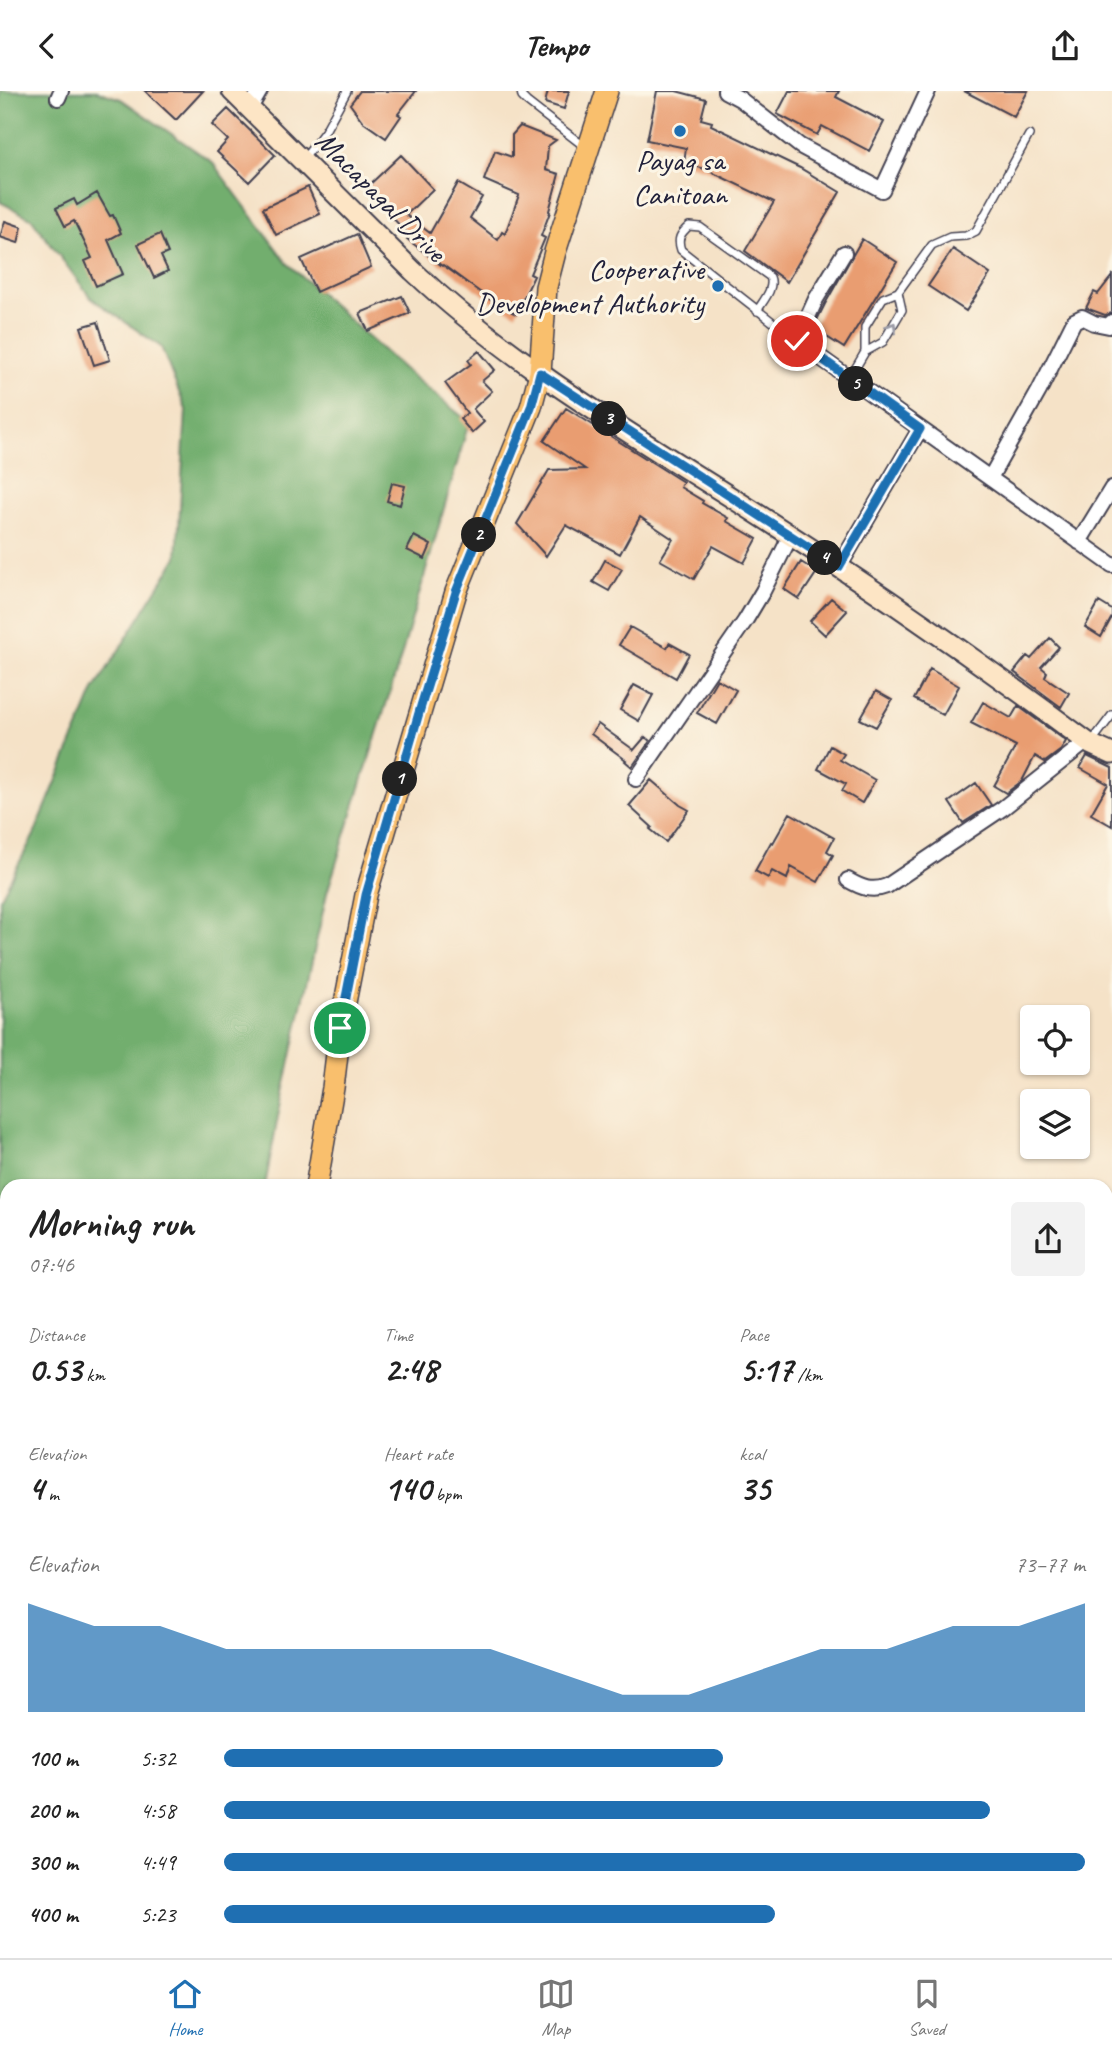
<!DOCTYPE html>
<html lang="en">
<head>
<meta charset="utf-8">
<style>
  body { margin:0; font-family:Caveat,sans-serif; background:#f2f2f2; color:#222; height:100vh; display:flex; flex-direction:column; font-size:26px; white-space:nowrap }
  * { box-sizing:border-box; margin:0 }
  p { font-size:23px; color:#767676 }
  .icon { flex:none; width:38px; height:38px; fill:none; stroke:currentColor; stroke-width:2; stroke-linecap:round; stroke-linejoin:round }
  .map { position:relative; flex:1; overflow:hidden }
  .drawer { position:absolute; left:0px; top:1088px; width:1113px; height:779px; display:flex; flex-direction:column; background:#fff; border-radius:21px 21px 0 0; box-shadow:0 2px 5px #0004 }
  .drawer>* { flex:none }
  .controls { position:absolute; left:1020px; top:914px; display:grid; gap:14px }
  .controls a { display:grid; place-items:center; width:70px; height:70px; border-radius:7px; background:#fff; box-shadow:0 2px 5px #0004; font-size:35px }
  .pin { position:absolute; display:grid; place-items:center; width:60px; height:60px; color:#fff; margin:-30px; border:4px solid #fff; border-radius:50%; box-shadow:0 2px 7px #0007 }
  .km { position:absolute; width:35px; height:35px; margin:-18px; border-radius:50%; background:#222; color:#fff; font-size:19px; line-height:35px; text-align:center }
  .round { display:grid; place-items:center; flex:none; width:74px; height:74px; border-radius:7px; background:#f2f2f2 }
  .overview { display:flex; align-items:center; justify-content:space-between; height:119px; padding:0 28px }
  h1 { font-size:38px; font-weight:800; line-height:52px }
  .metrics { display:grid; grid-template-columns:repeat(3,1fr); gap:10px; height:119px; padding:7px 28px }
  .metrics div { display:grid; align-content:center }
  .metrics b { font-size:35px; font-weight:800 }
  .metrics small { font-size:19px; font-weight:400 }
  .metrics p { font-size:19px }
  .chart { height:196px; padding:14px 28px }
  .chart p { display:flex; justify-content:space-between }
  .chart svg { width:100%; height:126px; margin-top:7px; fill:#1f6fb2; opacity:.7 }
  ul { padding:0 28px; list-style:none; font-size:23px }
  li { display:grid; grid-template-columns:112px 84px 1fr; align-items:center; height:52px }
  li i { height:18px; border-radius:9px; background:#1f6fb2 }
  header { display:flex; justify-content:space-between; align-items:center; height:91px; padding:0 28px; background:#fff; font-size:32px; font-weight:800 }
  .tabs { display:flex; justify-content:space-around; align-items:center; height:98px; border-top:2px solid #e0e0e0; background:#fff; font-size:19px; color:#767676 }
  .tabs a { display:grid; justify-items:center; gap:4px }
  .tabs .active { color:#1f6fb2 }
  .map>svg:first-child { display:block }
  .forest { fill:#72ae6e; stroke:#4a6854; stroke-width:2 }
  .water { fill:#64aedc; stroke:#43688c; stroke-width:2 }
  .building { fill:#e99d71 }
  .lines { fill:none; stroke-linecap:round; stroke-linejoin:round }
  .lane-casing { stroke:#423f50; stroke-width:10 }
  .street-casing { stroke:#423f50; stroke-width:18 }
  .secondary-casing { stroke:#423f50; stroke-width:23 }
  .primary-casing { stroke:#423f50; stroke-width:24 }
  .lane { stroke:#fff; stroke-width:7 }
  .street { stroke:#fff; stroke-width:14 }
  .secondary { stroke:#fde5c5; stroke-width:19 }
  .primary { stroke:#f9bf6d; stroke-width:21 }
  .oneway { stroke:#9c9ca7 }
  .route-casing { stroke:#fff; stroke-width:14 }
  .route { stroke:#1f6fb2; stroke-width:9 }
  .poi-dot { fill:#1f6fb2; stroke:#fcf5e5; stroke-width:2.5 }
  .labels { text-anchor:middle; stroke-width:6; stroke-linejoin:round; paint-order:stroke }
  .poi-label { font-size:30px; fill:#22223b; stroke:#fcf5e5 }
  .street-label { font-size:30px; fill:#22223b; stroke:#fcf5e5 }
</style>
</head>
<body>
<header><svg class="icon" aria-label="back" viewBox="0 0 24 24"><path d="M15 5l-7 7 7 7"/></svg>Tempo<svg class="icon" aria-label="share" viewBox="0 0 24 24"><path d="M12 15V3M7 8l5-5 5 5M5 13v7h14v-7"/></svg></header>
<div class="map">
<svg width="1112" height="1867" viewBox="0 0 1112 1867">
  <rect width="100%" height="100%" fill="#fcf5e5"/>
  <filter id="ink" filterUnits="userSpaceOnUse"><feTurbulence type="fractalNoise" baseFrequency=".0143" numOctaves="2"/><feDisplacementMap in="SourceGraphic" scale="14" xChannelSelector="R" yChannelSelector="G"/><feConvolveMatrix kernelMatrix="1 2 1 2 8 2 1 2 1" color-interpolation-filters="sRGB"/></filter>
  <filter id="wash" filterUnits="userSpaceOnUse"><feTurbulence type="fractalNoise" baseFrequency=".00686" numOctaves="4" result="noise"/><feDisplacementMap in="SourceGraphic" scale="28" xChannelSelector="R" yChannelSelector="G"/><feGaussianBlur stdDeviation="1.57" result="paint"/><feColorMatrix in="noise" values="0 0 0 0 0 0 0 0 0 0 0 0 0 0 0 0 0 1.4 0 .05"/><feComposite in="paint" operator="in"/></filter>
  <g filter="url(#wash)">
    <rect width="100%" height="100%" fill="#f5e2c7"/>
    <path class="forest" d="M0 0H97L121 8 212 71 287 172 401 276 469 331 400 569 327 802 279 1020 265 1095 7 1096V1123L0 1122V808L34 744 94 599 177 466 186 319 161 256 91 207 31 127 0 111Z"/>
    <path class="water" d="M581 1860H683L681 1867H576Z"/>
    <g id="blocks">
      <path class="building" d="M145 0H203L176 29Z
        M360 0H416L398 23 401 25 386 47 363 31 350 13Z
        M548 0H569L564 18 545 12Z
        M657 0H676L706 8 701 28 712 31 711 34 800 77 840 101 787 191 745 160 774 111 705 78 684 72 686 57 647 49Z
        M789 0H839L836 6 884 31 869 60 822 35 817 44 777 23Z
        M964 0H1028L1014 26Z
        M228 18 275 64 249 91 217 61 228 49 212 34Z
        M520 35 556 49 548 55 546 79 559 83 549 120 550 121 541 145 545 147 530 183 534 185 516 223 492 210 443 174 442 175 407 148 410 145 365 98 401 64 433 98 406 124 430 142 458 92 482 106 470 127 498 149 502 141 505 143 519 104 484 89 495 60 512 66V44Z
        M308 96 320 123 276 144 263 117Z
        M97 102 110 125 113 124 121 142 108 149 123 183 96 195 85 170 92 167 74 130 65 135 56 117 74 108 77 114Z
        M5 130 22 136 18 152 0 146Z
        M160 143 168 162 161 165 168 180 154 187 138 153Z
        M357 143 371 176 316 201 301 168Z
        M862 148 897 171 844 257 813 237 825 213Z
        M953 158 990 183 966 220 928 195Z
        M1112 185V222L1105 224 1086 217 1094 201 1098 203Z
        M402 205 410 222 368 240 360 222Z
        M98 231 110 269 94 274 81 236Z
        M479 260 495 279 482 290 492 300 473 318 484 331 472 342 460 328 467 322 445 292 471 273 468 269Z
        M566 317 683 391 680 396 703 410 702 412 728 427 726 430 757 448 744 472 713 455 694 488 660 469 673 448 640 426 620 463 566 434 546 465 517 433 549 379 585 378 544 350Z
        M392 392 405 395 400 414 387 410Z
        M414 445 431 454 425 468 407 459Z
        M605 469 622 478 609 500 593 491Z
        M801 471 817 481 799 508 784 498Z
        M831 507 847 520 825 544 810 530Z
        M1099 511 1112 519V526L1101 546 1085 536Z
        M630 536 667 557 669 552 689 563 676 587 619 554Z
        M1050 547 1059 556 1041 576 1047 581 1045 586 1069 602 1061 616 1014 581 1027 565 1031 568Z
        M930 578 959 595 943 624 914 608Z
        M717 588 736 599 717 633 697 622Z
        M634 594 653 604 639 630 620 619Z
        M876 600 892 609 876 636 860 628Z
        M983 611 1011 627 1018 615 1066 650 1061 659 1045 671 1035 665 1022 690 1006 702 994 695 1016 655 971 632Z
        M598 633 634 659 645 646 650 650 632 676 625 670 626 669 591 643Z
        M830 655 844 663 840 669 875 689 862 712 842 700 846 693 818 678Z
        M1087 665 1112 677V735L1091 723 1108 693 1080 677Z
        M651 689 680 714 689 719 666 751 650 738 652 736 629 715Z
        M976 692 991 714 963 732 949 711Z
        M790 722 834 747 827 760 833 764 818 791 791 776 787 788 772 780 768 787 755 780 771 751 773 752Z"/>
    </g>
  </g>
  <g filter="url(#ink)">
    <use href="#blocks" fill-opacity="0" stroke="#423f50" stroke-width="2"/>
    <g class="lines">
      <defs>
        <path id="lane" d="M521 0 522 6 527 11 585 56
          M303 69 325 40 347 0
          M757 220C763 210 775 197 770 186L700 136 689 135C680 143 677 148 681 159L797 250
          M865 261V236L883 207 898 201 932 154 950 146 966 145 976 140 1029 44
          M849 288 865 261 883 251 902 219 898 201
          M1090 653 1112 624"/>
        <path id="street" d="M725 0 740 8 800 55 882 99 928 0
          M58 7 61 0
          M250 17 260 0
          M844 162 816 208 797 250 1112 474
          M990 387 1039 300 1074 230 1082 226 1094 232 1109 235 1112 231
          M1079 451 1112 397
          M839 476 920 338
          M636 688 745 530 763 500 791 444
          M848 789C862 797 872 801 887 795L1003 717 1086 651"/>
        <path id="secondary" d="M232 0 413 180C516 277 640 348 759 424 872 496 983 573 1090 653L1112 663"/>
        <path id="primary" d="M316 1096 333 997 340 937 366 804 456 501 531 316 540 282 546 196 555 161 607 0
          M103 1867 110 1860
          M143 1867 151 1860"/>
      </defs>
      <use href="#lane" class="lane-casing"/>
      <use href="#street" class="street-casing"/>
      <use href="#secondary" class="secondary-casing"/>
      <use href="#primary" class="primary-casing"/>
      <use href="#lane" class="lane"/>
      <use href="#street" class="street"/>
      <use href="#secondary" class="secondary"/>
      <use href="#primary" class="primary"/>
    </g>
    <defs><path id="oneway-chevron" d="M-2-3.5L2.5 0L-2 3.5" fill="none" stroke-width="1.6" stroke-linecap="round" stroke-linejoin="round" transform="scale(1.75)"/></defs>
    <use class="oneway" href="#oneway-chevron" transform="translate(892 236) rotate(-59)"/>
  </g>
  <g class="lines" filter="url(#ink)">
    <defs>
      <path id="route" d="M340 937 366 804 421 615 456 501 531 316 540 282 839 476 920 338 797 250"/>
    </defs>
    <use href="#route" class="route-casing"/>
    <use href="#route" class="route"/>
  </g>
  <g class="poi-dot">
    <circle cx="680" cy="40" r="7"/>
    <circle cx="718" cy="195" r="7"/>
  </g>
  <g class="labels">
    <g class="poi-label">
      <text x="680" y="79">Payag sa<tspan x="680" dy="34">Canitoan</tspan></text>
      <text x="704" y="188" text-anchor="end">Cooperative<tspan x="704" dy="34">Development Authority</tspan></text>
    </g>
    <g class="street-label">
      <text transform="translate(381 105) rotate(45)" y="10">Macapagal Drive</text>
    </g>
  </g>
</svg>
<div class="controls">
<a><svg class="icon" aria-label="locate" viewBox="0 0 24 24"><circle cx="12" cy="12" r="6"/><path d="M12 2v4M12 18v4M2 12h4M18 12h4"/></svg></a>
<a><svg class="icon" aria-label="layers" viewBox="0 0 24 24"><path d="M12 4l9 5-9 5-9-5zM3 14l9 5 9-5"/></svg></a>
</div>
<div class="pin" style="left:340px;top:937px;background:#1e9e55"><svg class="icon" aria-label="arrive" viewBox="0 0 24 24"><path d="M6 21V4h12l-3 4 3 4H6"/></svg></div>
<div class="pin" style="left:797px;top:250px;background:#d93025"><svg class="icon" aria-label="check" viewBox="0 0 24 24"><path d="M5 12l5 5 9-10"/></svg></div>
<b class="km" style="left:400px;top:688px">1</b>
<b class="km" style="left:479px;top:444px">2</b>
<b class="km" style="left:609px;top:328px">3</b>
<b class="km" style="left:825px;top:467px">4</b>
<b class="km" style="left:856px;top:293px">5</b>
<section class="drawer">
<div class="overview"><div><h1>Morning run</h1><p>07:46</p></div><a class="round"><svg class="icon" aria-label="share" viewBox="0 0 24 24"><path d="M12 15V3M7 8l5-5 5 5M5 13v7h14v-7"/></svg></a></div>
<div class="metrics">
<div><p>Distance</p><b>0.53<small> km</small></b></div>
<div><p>Time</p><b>2:48</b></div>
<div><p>Pace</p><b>5:17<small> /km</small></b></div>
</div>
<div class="metrics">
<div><p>Elevation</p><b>4<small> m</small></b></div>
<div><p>Heart rate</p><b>140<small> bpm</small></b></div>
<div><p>kcal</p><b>35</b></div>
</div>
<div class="chart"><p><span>Elevation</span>73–77 m</p>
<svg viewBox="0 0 160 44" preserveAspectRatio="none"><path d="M0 44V6L10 14L20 14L30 22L40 22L50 22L60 22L70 22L80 30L90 38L100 38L110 30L120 22L130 22L140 14L150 14L160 6V44z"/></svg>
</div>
<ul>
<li><b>100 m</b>5:32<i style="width:58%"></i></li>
<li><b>200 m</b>4:58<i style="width:89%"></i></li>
<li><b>300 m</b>4:49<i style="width:100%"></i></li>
<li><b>400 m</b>5:23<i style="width:64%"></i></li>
</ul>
</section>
</div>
<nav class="tabs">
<a class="active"><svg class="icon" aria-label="home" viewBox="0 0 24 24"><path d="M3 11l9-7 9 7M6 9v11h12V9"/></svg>Home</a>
<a><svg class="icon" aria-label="map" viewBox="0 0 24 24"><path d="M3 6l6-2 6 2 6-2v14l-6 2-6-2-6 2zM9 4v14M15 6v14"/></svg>Map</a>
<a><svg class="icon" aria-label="saved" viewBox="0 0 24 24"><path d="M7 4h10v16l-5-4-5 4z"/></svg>Saved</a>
</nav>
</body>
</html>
